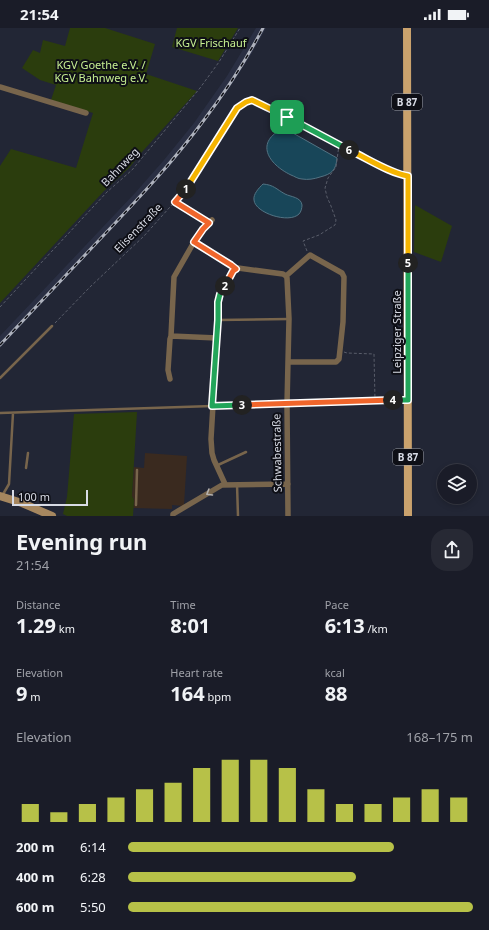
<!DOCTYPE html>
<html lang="en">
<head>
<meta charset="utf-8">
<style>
  body { margin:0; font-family:"Noto Sans",sans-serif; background:#272934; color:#f1f3f6; height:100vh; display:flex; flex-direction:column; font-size:15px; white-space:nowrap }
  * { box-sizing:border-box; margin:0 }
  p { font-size:13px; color:#9fa1a8 }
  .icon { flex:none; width:22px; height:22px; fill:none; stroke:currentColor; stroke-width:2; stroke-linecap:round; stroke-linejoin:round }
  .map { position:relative; height:488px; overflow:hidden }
  .drawer { display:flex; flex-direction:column; background:#1a1c28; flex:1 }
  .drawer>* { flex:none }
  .tools { position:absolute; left:437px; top:436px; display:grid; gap:8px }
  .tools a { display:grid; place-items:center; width:40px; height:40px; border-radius:50%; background:#1a1c28; box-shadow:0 2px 6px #0003,0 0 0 1px #383a45; font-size:20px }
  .scale { position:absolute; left:12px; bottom:10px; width:76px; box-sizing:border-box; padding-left:4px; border:2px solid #d8dbe5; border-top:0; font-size:11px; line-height:14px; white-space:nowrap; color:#d8dbe5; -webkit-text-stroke:3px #0e0f16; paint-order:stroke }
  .pin { position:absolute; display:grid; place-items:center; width:34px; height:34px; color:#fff; margin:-17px; border-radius:8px; box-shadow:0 2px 6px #0006 }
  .km { position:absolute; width:20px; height:20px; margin:-10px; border-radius:50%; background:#222; color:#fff; font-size:11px; line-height:20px; text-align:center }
  .round { display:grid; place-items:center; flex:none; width:42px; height:42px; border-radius:16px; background:#272934 }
  .summary { display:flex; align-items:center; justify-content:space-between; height:68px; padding:0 16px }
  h1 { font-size:22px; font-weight:700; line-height:30px }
  .stats { display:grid; grid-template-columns:repeat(3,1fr); gap:6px; height:68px; padding:4px 16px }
  .stats div { display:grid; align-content:center }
  .stats b { font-size:20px; font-weight:700 }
  .stats small { font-size:11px; font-weight:400 }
  .stats p { font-size:11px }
  .chart { height:112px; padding:8px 16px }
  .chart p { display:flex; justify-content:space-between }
  .chart svg { width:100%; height:72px; margin-top:4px; stroke:#b7c148; stroke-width:6 }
  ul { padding:0 16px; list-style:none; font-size:13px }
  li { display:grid; grid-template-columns:64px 48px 1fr; align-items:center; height:30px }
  li i { height:10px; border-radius:5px; background:#b7c148 }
  .status { display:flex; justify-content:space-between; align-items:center; height:28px; padding:0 20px; background:#1a1c28; direction:ltr }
  .status svg { height:11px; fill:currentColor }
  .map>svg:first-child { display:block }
  .industrial { fill:#3a2a1f }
  .built { fill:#2a2f43 }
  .green { fill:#2b3d0d }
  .water { fill:#184659; stroke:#527383 }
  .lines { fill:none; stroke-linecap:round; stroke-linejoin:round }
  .path { stroke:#595d6a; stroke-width:1; stroke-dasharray:3 2; stroke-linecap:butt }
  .lane { stroke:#78654c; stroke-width:2.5 }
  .street { stroke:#78654c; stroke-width:5.5 }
  .secondary { stroke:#a6875f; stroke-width:8 }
  .primary { stroke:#caa26d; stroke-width:8 }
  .rail-casing { stroke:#aeb2bd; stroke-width:3 }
  .rail { stroke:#0e0f16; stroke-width:1.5; stroke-dasharray:4.5; stroke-linecap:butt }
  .oneway { stroke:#b6b2af }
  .split-1-casing { stroke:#fff; stroke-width:8 }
  .split-2-casing { stroke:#fff; stroke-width:8 }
  .split-3-casing { stroke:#fff; stroke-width:8 }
  .split-4-casing { stroke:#fff; stroke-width:8 }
  .split-5-casing { stroke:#fff; stroke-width:8 }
  .split-6-casing { stroke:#fff; stroke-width:8 }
  .split-7-casing { stroke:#fff; stroke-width:8 }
  .split-1 { stroke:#f5b400; stroke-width:5 }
  .split-2 { stroke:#f0652b; stroke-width:5 }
  .split-3 { stroke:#22a559; stroke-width:5 }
  .split-4 { stroke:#f0652b; stroke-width:5 }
  .split-5 { stroke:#22a559; stroke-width:5 }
  .split-6 { stroke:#f5b400; stroke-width:5 }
  .split-7 { stroke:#22a559; stroke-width:5 }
  .labels { text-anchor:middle; stroke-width:4; stroke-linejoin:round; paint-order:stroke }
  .shield { fill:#0e0f16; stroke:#9b9ea7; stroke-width:1 }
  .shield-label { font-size:10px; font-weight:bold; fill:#d8dbe5 }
  .park-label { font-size:11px; fill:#c6ef91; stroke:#0e0f16 }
  .street-label { font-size:11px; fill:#d8dbe5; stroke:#0e0f16 }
</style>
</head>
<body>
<div class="status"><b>21:54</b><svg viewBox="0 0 49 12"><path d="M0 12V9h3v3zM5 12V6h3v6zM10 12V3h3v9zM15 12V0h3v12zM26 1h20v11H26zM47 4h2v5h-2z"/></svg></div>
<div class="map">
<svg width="489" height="488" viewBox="0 0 489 488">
  <rect width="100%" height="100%" fill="#222635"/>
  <path class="industrial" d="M145 425 187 428 184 477 183 478 172 477V481L133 480 134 472 132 468 134 439 144 440Z"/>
  <path class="built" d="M256 0H266L252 25 234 53 200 100 170 138 140 171 0 320V308L135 165 164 132 194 95 227 48Z"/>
  <path class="green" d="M70 0H105L155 16 146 46 197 63 142 124 129 140 104 163 0 275V138L11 121 76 140 93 85 51 72 56 57 40 52 22 40 33 22 40 25 43 12 65 18Z
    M177 0H238L218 33 172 19Z
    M415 177 452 198 441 234 414 224Z
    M137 384 132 468 134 472 133 488H67L63 486 67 469 74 386Z"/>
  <path class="water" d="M284 100 337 130C336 142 332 146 320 149 314 151 308 152 302 151 298 151 294 148 291 147 268 136 254 114 284 100Z
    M263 156C274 157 276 161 285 166 291 169 301 169 302 177 302 180 301 184 299 186 289 196 255 185 254 172 253 166 259 160 263 156Z"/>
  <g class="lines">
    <path class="path" d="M175 174 204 193
      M307 223 303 213 319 207 335 197 336 192 331 178 327 169 325 160 328 150 336 139 339 117
      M0 279 107 164 132 142 200 60 219 34 240 0
      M55 295 90 259 144 208 187 160 237 80 246 74 252 72 391 143 401 147
      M344 324 347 325 374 326 375 372
      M293 375 402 372
      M219 378 282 376"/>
    <path class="lane" d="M218 292 289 291
      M0 350 52 298
      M0 385 212 378
      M218 437 246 424
      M26 440 28 425
      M237 456 238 488
      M2 468 9 456 13 385
      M136 477 137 442"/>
    <path class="street" d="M0 59 86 85
      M194 214 231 237 236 241 238 240 283 246 286 248
      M286 248 287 250 289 291 287 376 288 488
      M286 248 310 227 342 245 344 249 343 294 339 331 336 334H289
      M171 308 217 310
      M170 351 168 342 170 311 171 308 174 249 194 214 203 201 212 192
      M225 456 214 432 212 425 211 411 218 292 219 274 220 266 233 243 236 241
      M173 488V486L222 457 288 456"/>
    <path class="secondary" d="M0 468 22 475 52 488"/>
    <path class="primary" d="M407 0 408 488"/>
    <defs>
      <path id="rail" d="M0 317C34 281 68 245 102 209 138 171 173 134 204 92 226 63 246 32 263 0"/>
    </defs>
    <use href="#rail" class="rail-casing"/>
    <use href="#rail" class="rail"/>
  </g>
  <defs><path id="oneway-chevron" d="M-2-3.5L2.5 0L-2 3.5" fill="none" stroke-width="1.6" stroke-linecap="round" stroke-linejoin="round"/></defs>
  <use class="oneway" href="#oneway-chevron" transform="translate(209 465) rotate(149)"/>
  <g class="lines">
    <defs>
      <path id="split-1" d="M186 161 237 80 246 74 252 72 287 89"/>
      <path id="split-2" d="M186 161 175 174 209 195 203 201 194 214 231 237 236 241 233 243 225 258"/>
      <path id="split-3" d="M225 258 220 266 218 274V292L212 378 242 377"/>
      <path id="split-4" d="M242 377 393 372"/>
      <path id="split-5" d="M393 372H408V235"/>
      <path id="split-6" d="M349 122C367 130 389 145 408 148V235"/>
      <path id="split-7" d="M287 89 349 122"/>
    </defs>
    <use href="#split-1" class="split-1-casing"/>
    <use href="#split-2" class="split-2-casing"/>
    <use href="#split-3" class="split-3-casing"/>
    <use href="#split-4" class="split-4-casing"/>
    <use href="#split-5" class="split-5-casing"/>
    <use href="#split-6" class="split-6-casing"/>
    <use href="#split-7" class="split-7-casing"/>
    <use href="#split-1" class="split-1"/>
    <use href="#split-2" class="split-2"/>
    <use href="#split-3" class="split-3"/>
    <use href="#split-4" class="split-4"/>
    <use href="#split-5" class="split-5"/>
    <use href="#split-6" class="split-6"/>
    <use href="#split-7" class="split-7"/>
  </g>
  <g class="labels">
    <g class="shield">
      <rect x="392" y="66" width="30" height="16" rx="3"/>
      <rect x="393" y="421" width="30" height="16" rx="3"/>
    </g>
    <g class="shield-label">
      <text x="407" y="78">B 87</text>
      <text x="408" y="433">B 87</text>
    </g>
    <g class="park-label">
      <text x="211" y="19">KGV Frischauf</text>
      <text x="101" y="41">KGV Goethe e.V. /<tspan x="101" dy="13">KGV Bahnweg e.V.</tspan></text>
    </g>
    <g class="street-label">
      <text transform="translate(120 139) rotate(-46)" y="4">Bahnweg</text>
      <text transform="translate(138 200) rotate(-46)" y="4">Elisenstraße</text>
      <text transform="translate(397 304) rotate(-90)" y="4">Leipziger Straße</text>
      <text transform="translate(277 425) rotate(-91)" y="4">Schwabestraße</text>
    </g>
  </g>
</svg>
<div class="tools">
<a><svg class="icon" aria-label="layers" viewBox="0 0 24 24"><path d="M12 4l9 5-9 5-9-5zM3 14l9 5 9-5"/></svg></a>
</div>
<div class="scale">100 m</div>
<div class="pin" style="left:287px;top:89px;background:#1e9e55"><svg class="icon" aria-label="arrive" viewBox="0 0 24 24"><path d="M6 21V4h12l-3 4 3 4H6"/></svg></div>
<b class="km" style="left:186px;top:161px">1</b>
<b class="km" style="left:225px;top:258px">2</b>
<b class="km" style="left:242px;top:377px">3</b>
<b class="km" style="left:393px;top:372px">4</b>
<b class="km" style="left:408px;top:235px">5</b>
<b class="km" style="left:349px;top:122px">6</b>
</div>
<section class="drawer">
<div class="summary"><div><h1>Evening run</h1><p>21:54</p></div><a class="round"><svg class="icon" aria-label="share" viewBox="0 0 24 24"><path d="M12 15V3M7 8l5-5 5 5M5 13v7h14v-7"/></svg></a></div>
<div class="stats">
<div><p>Distance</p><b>1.29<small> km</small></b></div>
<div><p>Time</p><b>8:01</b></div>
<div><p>Pace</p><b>6:13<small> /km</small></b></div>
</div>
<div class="stats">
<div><p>Elevation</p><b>9<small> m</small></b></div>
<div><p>Heart rate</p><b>164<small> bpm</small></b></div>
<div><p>kcal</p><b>88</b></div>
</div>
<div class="chart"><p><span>Elevation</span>168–175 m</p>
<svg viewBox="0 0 160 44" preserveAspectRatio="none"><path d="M5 44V33M15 44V38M25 44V33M35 44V29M45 44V24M55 44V20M65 44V11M75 44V6M85 44V6M95 44V11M105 44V24M115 44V33M125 44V33M135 44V29M145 44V24M155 44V29"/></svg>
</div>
<ul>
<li><b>200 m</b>6:14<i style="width:77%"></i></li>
<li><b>400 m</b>6:28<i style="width:66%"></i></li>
<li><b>600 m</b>5:50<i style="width:100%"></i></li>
</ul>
</section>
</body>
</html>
